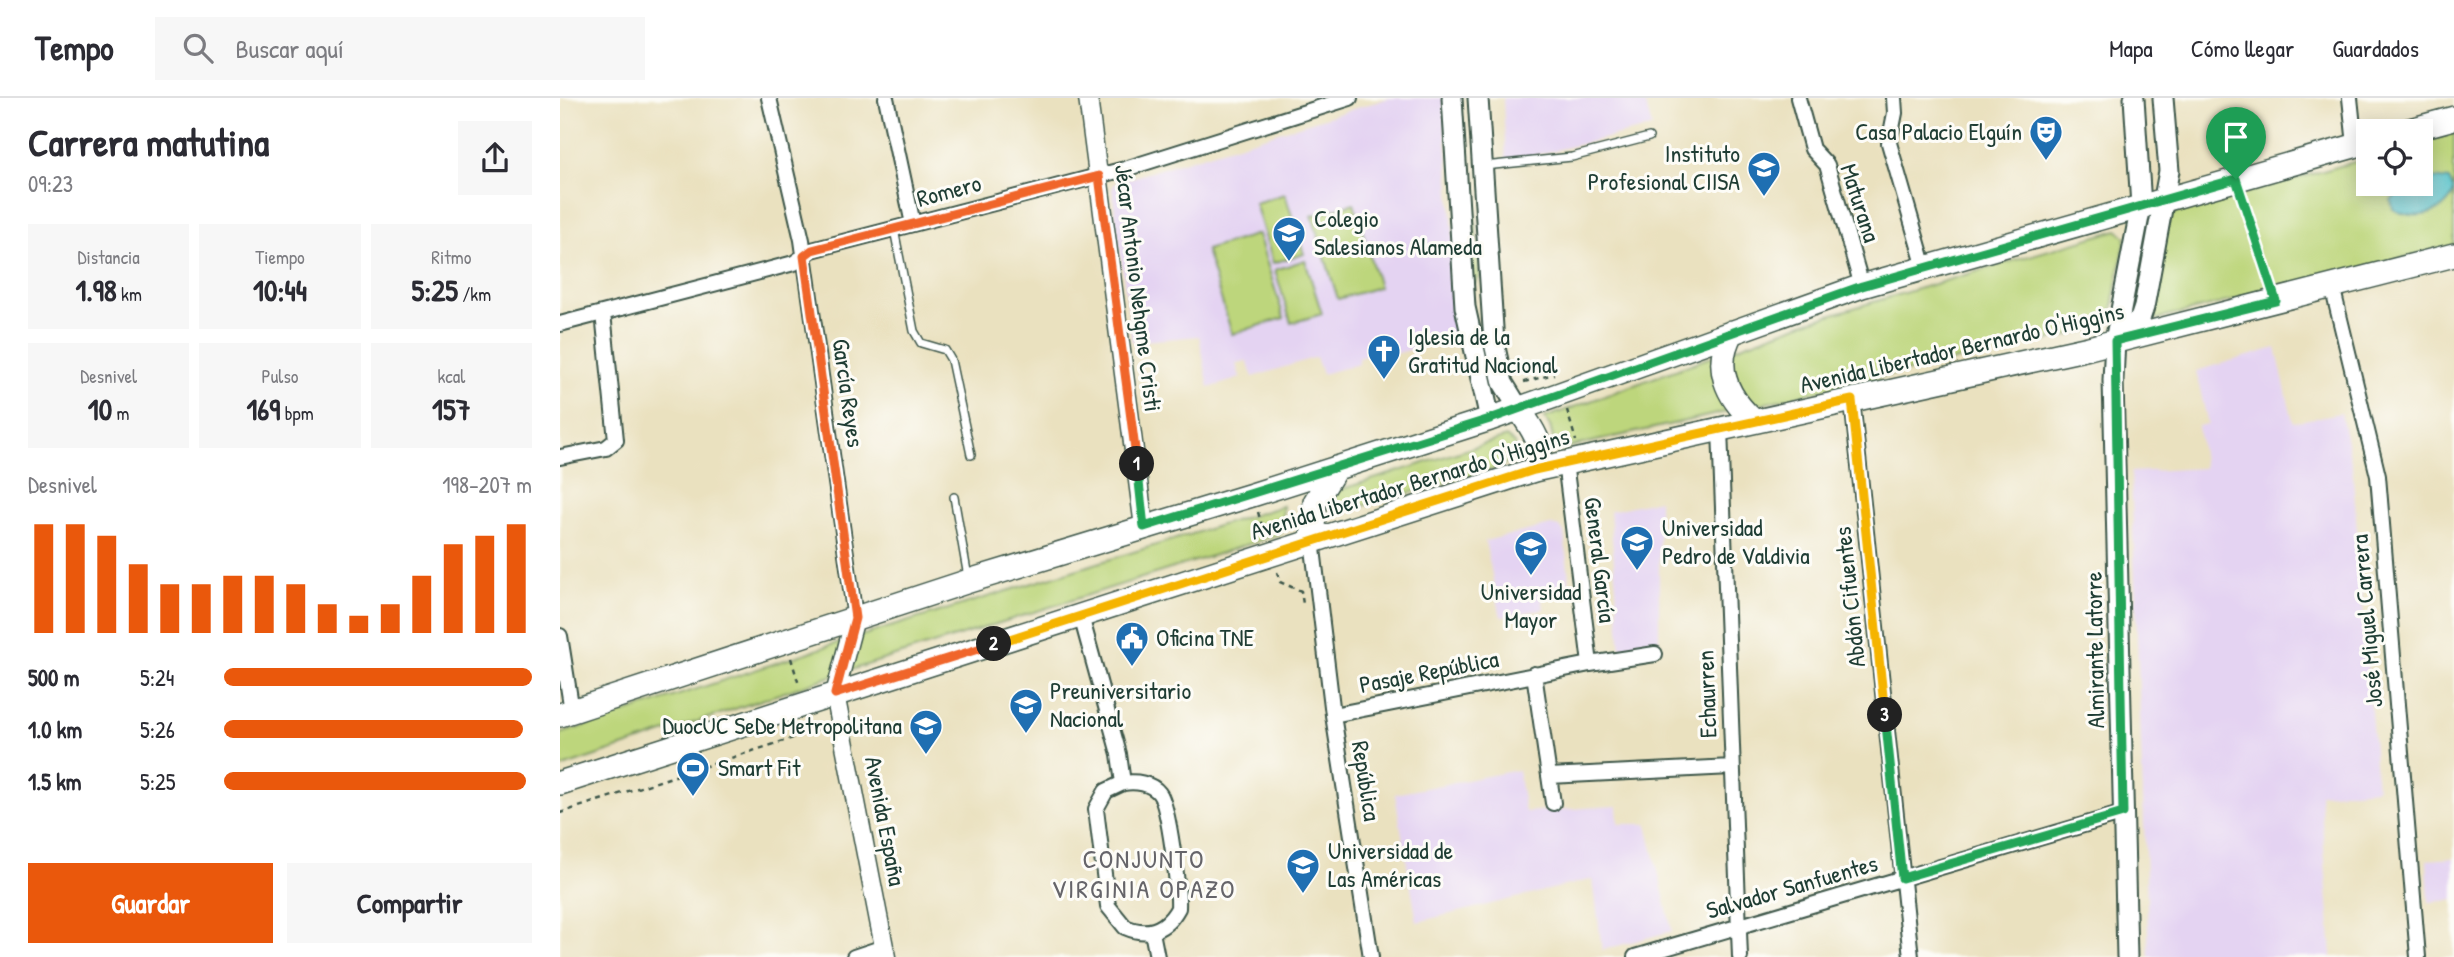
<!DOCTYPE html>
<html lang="es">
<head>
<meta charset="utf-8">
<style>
  body { margin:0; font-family:"Patrick Hand",sans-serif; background:#f7f7f7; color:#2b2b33; height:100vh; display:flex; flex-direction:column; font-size:26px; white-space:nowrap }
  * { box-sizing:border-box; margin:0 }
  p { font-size:23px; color:#7c7c81 }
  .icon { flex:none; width:38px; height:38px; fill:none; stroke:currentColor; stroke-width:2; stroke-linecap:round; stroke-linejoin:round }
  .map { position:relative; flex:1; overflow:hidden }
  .panel { display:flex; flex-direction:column; background:#fff; width:560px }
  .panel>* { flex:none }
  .buttons { position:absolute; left:1796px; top:21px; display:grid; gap:14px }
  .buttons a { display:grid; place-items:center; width:77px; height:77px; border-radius:0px; background:#fff; box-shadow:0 4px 18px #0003; font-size:35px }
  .pin { position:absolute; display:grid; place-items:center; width:60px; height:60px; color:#fff; margin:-72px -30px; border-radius:50% 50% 50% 0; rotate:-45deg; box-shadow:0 0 7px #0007 }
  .pin .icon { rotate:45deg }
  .km { position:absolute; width:35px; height:35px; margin:-18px; border-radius:50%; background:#222; color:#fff; font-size:19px; line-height:35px; text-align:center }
  .round { display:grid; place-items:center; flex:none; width:74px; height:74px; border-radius:0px; background:#f7f7f7 }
  .head { display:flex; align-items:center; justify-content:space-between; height:119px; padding:0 28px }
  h1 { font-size:38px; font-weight:800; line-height:52px }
  .stats { display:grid; grid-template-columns:repeat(3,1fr); gap:10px; height:119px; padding:7px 28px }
  .stats div { display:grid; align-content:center; border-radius:0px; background:#f7f7f7; text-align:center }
  .stats b { font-size:30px; font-weight:800 }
  .stats small { font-size:19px; font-weight:400 }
  .stats p { font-size:19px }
  .chart { height:196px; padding:14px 28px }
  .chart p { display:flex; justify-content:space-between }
  .chart svg { width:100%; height:126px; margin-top:7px; stroke:#ea580c; stroke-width:6 }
  .primary-button { display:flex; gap:14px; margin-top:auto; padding:14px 28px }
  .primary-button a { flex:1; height:80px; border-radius:0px; background:#ea580c; color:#fff; font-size:28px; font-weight:800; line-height:80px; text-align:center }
  .primary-button a+a { background:#f7f7f7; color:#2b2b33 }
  ul { padding:0 28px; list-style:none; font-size:23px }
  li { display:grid; grid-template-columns:112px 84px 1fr; align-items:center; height:52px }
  li i { height:18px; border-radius:9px; background:#ea580c }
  header { display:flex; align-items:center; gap:42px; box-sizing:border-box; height:98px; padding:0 35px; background:#fff; border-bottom:2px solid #e1e1e2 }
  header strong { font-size:33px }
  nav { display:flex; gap:38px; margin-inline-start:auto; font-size:24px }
  .search { width:490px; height:63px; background:#f7f7f7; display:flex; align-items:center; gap:18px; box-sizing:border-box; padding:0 24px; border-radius:0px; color:#7c7c81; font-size:26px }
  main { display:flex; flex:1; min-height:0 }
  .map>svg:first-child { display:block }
  .built { fill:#e4d3f2 }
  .green { fill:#bdd67b; stroke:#6e8a58; stroke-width:2 }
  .water { fill:#55c2ca; stroke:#3a807f; stroke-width:2 }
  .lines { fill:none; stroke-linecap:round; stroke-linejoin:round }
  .service-casing { stroke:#3d5649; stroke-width:10 }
  .minor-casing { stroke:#3d5649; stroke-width:18 }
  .tertiary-casing { stroke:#3d5649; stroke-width:21 }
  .secondary-casing { stroke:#3d5649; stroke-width:23 }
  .primary-casing { stroke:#3d5649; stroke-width:26 }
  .path { stroke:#3d5649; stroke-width:2.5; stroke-dasharray:5 5; stroke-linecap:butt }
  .service { stroke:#fff; stroke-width:7 }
  .minor { stroke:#fff; stroke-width:14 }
  .tertiary { stroke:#fff; stroke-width:18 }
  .secondary { stroke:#fff; stroke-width:19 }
  .primary { stroke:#fff; stroke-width:23 }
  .split-1-casing { stroke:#fff; stroke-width:14 }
  .split-2-casing { stroke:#fff; stroke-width:14 }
  .split-3-casing { stroke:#fff; stroke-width:14 }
  .split-4-casing { stroke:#fff; stroke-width:14 }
  .split-1 { stroke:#22a559; stroke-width:9 }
  .split-2 { stroke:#f0652b; stroke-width:9 }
  .split-3 { stroke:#f5b400; stroke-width:9 }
  .split-4 { stroke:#22a559; stroke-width:9 }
  .labels { text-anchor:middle; stroke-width:6; stroke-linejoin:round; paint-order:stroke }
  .poi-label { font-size:24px; fill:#1f3d34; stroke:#fdfcf7; text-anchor:start }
  .street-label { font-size:24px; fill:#1f3d34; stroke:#fdfcf7 }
  .neighbourhood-label { font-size:26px; letter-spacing:2px; fill:#66656a; stroke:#fdfcf7 }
</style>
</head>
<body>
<header>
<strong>Tempo</strong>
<div class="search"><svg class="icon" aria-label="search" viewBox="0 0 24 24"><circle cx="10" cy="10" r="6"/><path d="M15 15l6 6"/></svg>Buscar aquí</div>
<nav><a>Mapa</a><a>Cómo llegar</a><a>Guardados</a></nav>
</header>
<main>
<section class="panel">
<div class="head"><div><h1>Carrera matutina</h1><p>09:23</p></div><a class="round"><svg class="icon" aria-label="share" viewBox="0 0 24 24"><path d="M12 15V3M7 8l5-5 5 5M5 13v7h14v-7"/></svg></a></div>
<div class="stats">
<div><p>Distancia</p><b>1.98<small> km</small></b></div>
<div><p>Tiempo</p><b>10:44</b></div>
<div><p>Ritmo</p><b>5:25<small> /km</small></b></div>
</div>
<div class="stats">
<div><p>Desnivel</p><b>10<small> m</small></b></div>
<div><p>Pulso</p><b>169<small> bpm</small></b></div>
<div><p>kcal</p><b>157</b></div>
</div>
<div class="chart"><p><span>Desnivel</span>198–207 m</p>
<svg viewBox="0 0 160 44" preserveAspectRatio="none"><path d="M5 44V6M15 44V6M25 44V10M35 44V20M45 44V27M55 44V27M65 44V24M75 44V24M85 44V27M95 44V34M105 44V38M115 44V34M125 44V24M135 44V13M145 44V10M155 44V6"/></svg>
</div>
<ul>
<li><b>500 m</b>5:24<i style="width:100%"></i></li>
<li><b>1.0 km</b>5:26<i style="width:97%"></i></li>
<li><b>1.5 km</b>5:25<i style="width:98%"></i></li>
</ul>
<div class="primary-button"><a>Guardar</a><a>Compartir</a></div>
</section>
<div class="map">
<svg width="1894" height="859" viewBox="0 0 1894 859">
  <rect width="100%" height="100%" fill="#fdfcf7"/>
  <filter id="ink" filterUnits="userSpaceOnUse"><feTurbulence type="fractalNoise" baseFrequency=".0143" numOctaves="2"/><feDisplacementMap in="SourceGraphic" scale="14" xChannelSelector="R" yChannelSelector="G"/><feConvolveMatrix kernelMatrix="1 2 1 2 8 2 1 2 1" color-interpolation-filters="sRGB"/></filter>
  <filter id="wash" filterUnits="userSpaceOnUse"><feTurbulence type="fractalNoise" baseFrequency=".00686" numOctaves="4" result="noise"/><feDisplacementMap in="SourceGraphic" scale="28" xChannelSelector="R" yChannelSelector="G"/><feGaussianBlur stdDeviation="1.57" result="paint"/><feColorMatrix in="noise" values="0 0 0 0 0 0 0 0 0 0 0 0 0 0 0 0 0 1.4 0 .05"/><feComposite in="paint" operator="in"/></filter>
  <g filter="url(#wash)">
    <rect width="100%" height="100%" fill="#eae1bf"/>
    <path class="built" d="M829 0H883L901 239 830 257 828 252 798 260 799 266 762 276 756 259 693 279 687 263 676 266 680 280 649 290 639 238 572 244 552 91 555 85Z
      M943 0H1084L1092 29 946 64Z
      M1716 250 1733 324 1781 315 1792 368 1817 691 1760 696 1772 859H1589L1571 374 1644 370 1638 328 1648 326 1636 273Z
      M1099 402V546L1061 554 1050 413Z
      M991 427 1000 429 1004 435 1010 490 981 495 984 511 941 519 925 443Z
      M958 672 965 714 1057 708 1058 726H1087L1112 833 1042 852 1033 781 857 824 835 696Z
      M1894 760V802L1869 804 1867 762Z"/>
    <path class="green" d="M1894 35V147L1590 223 1609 117 1808 60V86H1860V45Z
      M908 77 913 84 920 179 915 185 912 184 904 79Z
      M725 96 744 156 713 165 695 105Z
      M794 105 819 189 778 201 752 118Z
      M1557 132 1566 139 1550 224 1541 230 996 352 990 328 984 320 1246 224Z
      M698 136 724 220 672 236 646 152Z
      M745 162 762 216 731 225 715 172Z
      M946 339 955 346C954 360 948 365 935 371L781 414 775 415 767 407 773 394Z
      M723 408 721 436 278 576 0 670V636L268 548Z"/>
    <path class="water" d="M1862 79 1889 82 1894 92C1888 117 1853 124 1833 111L1831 102 1847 86H1860Z"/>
  </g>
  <g filter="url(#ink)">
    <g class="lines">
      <defs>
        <path id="service" d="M924 68 1012 59 1089 39
          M334 131 354 233 361 245 385 252 391 262 411 357
          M394 399 408 479"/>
        <path id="minor" d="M209 0 242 142 295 520
          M326 0 353 126
          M1238 0 1252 51 1267 67 1302 188
          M1334 0 1335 15 1329 45 1365 170
          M1790 0 1795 47
          M1772 188 1818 378 1858 859
          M0 226 234 165 252 152 565 71 790 0
          M1292 302 1351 859
          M1160 331 1180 859
          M0 359 46 350 56 342 43 215
          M1005 364 1030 566
          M752 442 773 617 811 859
          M521 518 559 656 563 685
          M0 538 12 613
          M974 576 993 705
          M773 617 1030 566 1095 556
          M989 678 1172 669
          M563 685C576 683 591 685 599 695 609 707 619 793 618 810 606 832 588 839 565 829L548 808 536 711 546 693Z
          M592 834 597 859
          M294 859 324 849
          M1075 859 1564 715"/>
        <path id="tertiary" d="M528 0 584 429
          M295 520 275 596 326 859"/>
        <path id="secondary" d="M892 0 905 209 930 321
          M918 0 934 245 943 285 959 311
          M1555 243 1580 221 1584 209 1609 73 1603 0
          M1567 859 1553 282 1555 243 1581 108 1574 0"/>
        <path id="primary" d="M1846 33 1894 20
          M1172 234C1152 268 1167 299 1194 323
          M959 311C971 330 989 350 974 372
          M752 442 755 404 776 370
          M0 617 409 483 692 397 930 321 1302 188 1808 44
          M0 685 974 372 1529 250 1894 157"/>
      </defs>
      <use href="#service" class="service-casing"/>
      <use href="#minor" class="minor-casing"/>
      <use href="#tertiary" class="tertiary-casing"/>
      <use href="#secondary" class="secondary-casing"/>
      <use href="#primary" class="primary-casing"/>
      <path class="path" d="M1682 101 1709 184
        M964 284 994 276
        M1007 312 1016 343
        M698 414 705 438
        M717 474 720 484 741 493 743 506
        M231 560 239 587
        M0 715 264 630"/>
      <use href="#service" class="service"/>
      <use href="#minor" class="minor"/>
      <use href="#tertiary" class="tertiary"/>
      <use href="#secondary" class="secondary"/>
      <use href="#primary" class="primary"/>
    </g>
  </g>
  <g class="lines" filter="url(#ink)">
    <defs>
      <path id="split-1" d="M577 366 584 429 930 321 1302 188 1676 81"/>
      <path id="split-2" d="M434 546 275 596 295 520 244 158 252 152 539 78 577 366"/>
      <path id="split-3" d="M434 546 974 372 1292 302 1325 617"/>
      <path id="split-4" d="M1325 617 1342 780 1563 715 1555 243 1716 203 1676 81"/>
    </defs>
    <use href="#split-1" class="split-1-casing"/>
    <use href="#split-2" class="split-2-casing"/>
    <use href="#split-3" class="split-3-casing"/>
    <use href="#split-4" class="split-4-casing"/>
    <use href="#split-1" class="split-1"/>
    <use href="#split-2" class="split-2"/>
    <use href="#split-3" class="split-3"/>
    <use href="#split-4" class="split-4"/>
  </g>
  <defs>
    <symbol id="theatre-pin" viewBox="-11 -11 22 30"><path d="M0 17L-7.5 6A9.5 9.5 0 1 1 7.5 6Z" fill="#1f6fb2" stroke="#fdfcf7"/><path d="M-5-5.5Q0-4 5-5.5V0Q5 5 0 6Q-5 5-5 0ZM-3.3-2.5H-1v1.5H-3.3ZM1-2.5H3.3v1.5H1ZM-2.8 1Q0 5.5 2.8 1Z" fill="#fff"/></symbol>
    <symbol id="university-pin" viewBox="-11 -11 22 30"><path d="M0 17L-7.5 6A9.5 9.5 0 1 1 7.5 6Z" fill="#1f6fb2" stroke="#fdfcf7"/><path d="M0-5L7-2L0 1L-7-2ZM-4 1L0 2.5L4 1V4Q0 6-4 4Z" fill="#fff"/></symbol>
    <symbol id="school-pin" viewBox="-11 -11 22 30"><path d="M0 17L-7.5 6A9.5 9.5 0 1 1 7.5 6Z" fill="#1f6fb2" stroke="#fdfcf7"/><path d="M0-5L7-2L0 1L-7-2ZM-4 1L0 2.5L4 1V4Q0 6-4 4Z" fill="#fff"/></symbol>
    <symbol id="church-pin" viewBox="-11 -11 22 30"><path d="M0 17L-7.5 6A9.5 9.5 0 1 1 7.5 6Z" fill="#1f6fb2" stroke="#fdfcf7"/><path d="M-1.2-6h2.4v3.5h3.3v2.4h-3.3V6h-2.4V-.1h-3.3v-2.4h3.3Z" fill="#fff"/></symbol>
    <symbol id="civic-pin" viewBox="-11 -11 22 30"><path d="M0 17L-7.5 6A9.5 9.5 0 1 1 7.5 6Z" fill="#1f6fb2" stroke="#fdfcf7"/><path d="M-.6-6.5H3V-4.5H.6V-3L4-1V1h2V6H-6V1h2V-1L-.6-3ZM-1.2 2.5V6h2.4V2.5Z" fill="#fff"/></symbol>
    <symbol id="stadium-pin" viewBox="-11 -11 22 30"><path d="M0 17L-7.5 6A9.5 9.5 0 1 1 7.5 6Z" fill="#1f6fb2" stroke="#fdfcf7"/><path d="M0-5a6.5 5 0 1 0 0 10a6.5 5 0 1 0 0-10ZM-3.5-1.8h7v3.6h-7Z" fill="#fff"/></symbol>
  </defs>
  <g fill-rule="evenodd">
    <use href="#theatre-pin" x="1467" y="15" width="38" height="52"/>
    <use href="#university-pin" x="1185" y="51" width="38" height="52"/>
    <use href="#school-pin" x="710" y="116" width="38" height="52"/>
    <use href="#church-pin" x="805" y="234" width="38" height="52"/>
    <use href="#university-pin" x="1058" y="425" width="38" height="52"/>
    <use href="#university-pin" x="952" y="430" width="38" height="52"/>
    <use href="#civic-pin" x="553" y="521" width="38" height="52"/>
    <use href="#university-pin" x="447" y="588" width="38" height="52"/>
    <use href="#university-pin" x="347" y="609" width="38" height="52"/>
    <use href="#stadium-pin" x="114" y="651" width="38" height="52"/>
    <use href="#university-pin" x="724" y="748" width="38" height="52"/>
  </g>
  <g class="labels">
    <g class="poi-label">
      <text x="1462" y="42" text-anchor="end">Casa Palacio Elguín</text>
      <text x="1180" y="64" text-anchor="end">Instituto<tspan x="1180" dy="28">Profesional CIISA</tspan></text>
      <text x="754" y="129">Colegio<tspan x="754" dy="28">Salesianos Alameda</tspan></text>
      <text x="848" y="247">Iglesia de la<tspan x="848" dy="28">Gratitud Nacional</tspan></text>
      <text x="1102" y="438">Universidad<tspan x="1102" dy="28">Pedro de Valdivia</tspan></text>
      <text x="971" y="502" text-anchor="middle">Universidad<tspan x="971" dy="28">Mayor</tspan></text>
      <text x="596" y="548">Oficina TNE</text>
      <text x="490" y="601">Preuniversitario<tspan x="490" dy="28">Nacional</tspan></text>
      <text x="342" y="636" text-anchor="end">DuocUC SeDe Metropolitana</text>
      <text x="158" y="678">Smart Fit</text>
      <text x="768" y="761">Universidad de<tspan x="768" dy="28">Las Américas</tspan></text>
    </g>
    <g class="street-label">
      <text transform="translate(389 93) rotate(-15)" y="8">Romero</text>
      <text transform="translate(1300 105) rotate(72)" y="8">Maturana</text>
      <text transform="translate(578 190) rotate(83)" y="8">Jécar Antonio Nehgme Cristi</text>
      <text transform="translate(1402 250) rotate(-13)" y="8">Avenida Libertador Bernardo O'Higgins</text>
      <text transform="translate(288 295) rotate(82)" y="8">García Reyes</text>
      <text transform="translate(850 386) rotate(-17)" y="8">Avenida Libertador Bernardo O'Higgins</text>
      <text transform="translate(1040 462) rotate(83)" y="8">General García</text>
      <text transform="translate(1290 499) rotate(-96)" y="8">Abdón Cifuentes</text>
      <text transform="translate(1807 523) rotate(-95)" y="8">José Miguel Carrera</text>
      <text transform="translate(1535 552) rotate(-91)" y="8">Almirante Latorre</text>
      <text transform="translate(869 574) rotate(-11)" y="8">Pasaje República</text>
      <text transform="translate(1147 596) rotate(-92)" y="8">Echaurren</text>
      <text transform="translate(806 683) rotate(81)" y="8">República</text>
      <text transform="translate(325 723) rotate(79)" y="8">Avenida España</text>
      <text transform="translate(1232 789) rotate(-16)" y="8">Salvador Sanfuentes</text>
    </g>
    <g class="neighbourhood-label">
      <text x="584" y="770">CONJUNTO<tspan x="584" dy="30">VIRGINIA OPAZO</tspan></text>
    </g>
  </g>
</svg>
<div class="buttons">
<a><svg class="icon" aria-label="locate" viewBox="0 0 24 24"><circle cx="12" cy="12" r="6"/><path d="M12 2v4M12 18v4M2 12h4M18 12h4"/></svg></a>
</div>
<div class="pin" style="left:1676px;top:81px;background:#1e9e55"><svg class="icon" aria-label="arrive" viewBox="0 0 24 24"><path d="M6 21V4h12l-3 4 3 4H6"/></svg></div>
<b class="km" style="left:577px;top:366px">1</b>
<b class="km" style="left:434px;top:546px">2</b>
<b class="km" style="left:1325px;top:617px">3</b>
</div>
</main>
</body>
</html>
